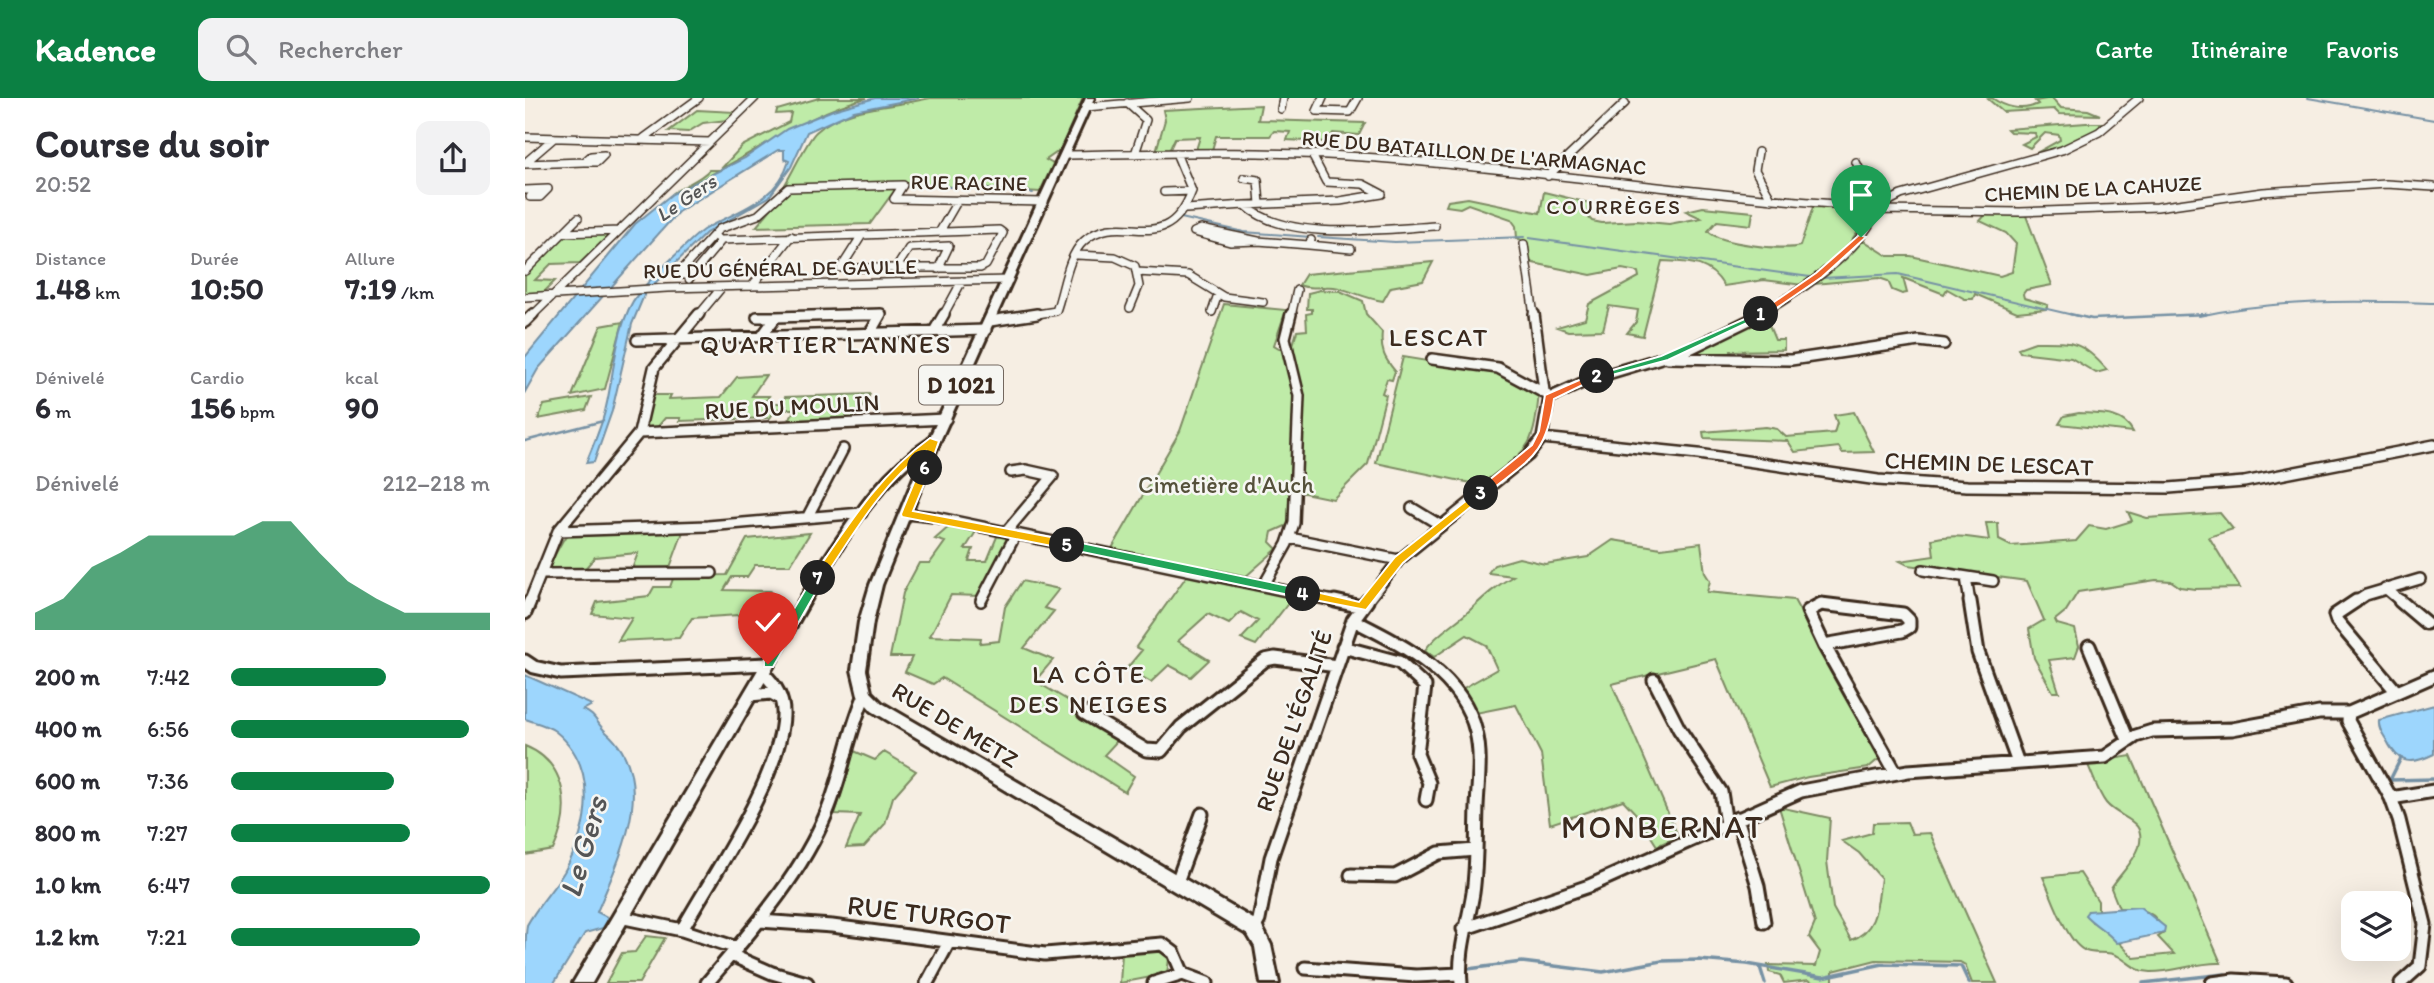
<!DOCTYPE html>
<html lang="fr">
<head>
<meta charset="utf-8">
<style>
  body { margin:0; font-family:Itim,sans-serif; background:#f2f2f3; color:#2b2b33; height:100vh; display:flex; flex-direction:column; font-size:26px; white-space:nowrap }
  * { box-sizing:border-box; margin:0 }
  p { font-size:23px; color:#7c7c81 }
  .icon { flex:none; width:38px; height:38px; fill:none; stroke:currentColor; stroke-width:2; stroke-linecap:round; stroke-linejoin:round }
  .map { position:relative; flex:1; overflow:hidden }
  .sheet { display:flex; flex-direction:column; background:#fff; width:525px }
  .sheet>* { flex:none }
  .fabs { position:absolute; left:1816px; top:793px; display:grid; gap:14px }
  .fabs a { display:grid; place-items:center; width:70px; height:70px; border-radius:14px; background:#fff; box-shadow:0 7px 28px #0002; font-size:35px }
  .pin { position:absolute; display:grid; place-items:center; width:60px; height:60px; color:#fff; margin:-72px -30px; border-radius:50% 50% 50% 0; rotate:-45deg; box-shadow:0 0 7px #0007 }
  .pin .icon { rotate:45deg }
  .km { position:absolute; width:35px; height:35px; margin:-18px; border-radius:50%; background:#222; color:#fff; font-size:19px; line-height:35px; text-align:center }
  .round { display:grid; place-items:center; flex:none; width:74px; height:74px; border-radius:14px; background:#f2f2f3 }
  .summary { display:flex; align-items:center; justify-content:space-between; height:119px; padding:0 35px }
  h1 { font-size:38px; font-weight:800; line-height:52px }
  .stats { display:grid; grid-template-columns:repeat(3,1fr); gap:10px; height:119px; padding:7px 35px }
  .stats div { display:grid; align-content:center }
  .stats b { font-size:30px; font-weight:800 }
  .stats small { font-size:19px; font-weight:400 }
  .stats p { font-size:19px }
  .chart { height:196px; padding:14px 35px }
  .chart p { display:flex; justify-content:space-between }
  .chart svg { width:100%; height:126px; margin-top:7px; fill:#0b8043; opacity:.7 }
  ul { padding:0 35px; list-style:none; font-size:23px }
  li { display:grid; grid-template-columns:112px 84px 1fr; align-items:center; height:52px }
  li i { height:18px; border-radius:9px; background:#0b8043 }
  header { display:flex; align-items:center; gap:42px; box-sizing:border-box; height:98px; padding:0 35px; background:#0b8043; color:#fff }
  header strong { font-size:33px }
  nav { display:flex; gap:38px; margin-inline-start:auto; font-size:24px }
  .search { width:490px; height:63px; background:#f2f2f3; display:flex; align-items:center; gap:18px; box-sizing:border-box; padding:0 24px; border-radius:14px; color:#7c7c81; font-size:26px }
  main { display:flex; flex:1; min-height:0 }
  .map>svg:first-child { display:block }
  .green { fill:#bfeba8; stroke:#7d8a63; stroke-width:2 }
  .water { fill:#9dd6fd; stroke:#7691a4; stroke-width:2 }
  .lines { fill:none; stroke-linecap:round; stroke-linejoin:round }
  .stream-far2 { stroke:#7691a4; stroke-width:2 }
  .stream-far1 { stroke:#7691a4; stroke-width:2.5 }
  .stream { stroke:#7691a4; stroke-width:3.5 }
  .minor-far2-casing { stroke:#3b2a1e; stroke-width:10 }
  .minor-far1-casing { stroke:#3b2a1e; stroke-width:14 }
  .minor-casing { stroke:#3b2a1e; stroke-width:17 }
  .major-casing { stroke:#3b2a1e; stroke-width:6 }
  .minor-far2 { stroke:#f6f6f2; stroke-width:7 }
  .minor-far1 { stroke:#f6f6f2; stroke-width:9 }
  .minor { stroke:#f6f6f2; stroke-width:11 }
  .major { fill:#f6f6f2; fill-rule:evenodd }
  .split-1 { fill:#f0652b; stroke:#fff; stroke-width:2 }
  .split-2 { fill:#22a559; stroke:#fff; stroke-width:2 }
  .split-3 { fill:#f0652b; stroke:#fff; stroke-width:2 }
  .split-4 { fill:#f5b400; stroke:#fff; stroke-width:2 }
  .split-5 { fill:#22a559; stroke:#fff; stroke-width:2 }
  .split-6 { fill:#f5b400; stroke:#fff; stroke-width:2 }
  .split-7 { fill:#f5b400; stroke:#fff; stroke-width:2 }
  .split-8 { fill:#22a559; stroke:#fff; stroke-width:2 }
  .labels { text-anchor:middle; stroke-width:5; stroke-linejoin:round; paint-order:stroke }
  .far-street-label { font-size:21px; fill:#3b2a1e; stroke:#f6f6f2 }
  .far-water-label { font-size:21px; font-style:italic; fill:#545556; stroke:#f6f6f2 }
  .far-neighbourhood-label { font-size:21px; letter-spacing:2px; fill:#3b2a1e; stroke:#f6f6f2 }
  .shield { fill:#f6f6f2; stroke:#73675e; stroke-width:2 }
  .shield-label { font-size:23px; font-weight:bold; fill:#3b2a1e }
  .street-label { font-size:24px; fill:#3b2a1e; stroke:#f6f6f2 }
  .park-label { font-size:24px; fill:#55513a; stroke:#f6f6f2 }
  .neighbourhood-label { font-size:26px; letter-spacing:2px; fill:#3b2a1e; stroke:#f6f6f2 }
  .near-street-label { font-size:28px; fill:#3b2a1e; stroke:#f6f6f2 }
  .near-neighbourhood-label { font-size:32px; letter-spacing:2px; fill:#3b2a1e; stroke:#f6f6f2 }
  .near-water-label { font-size:32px; font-style:italic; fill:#545556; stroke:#f6f6f2 }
</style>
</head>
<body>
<header>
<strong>Kadence</strong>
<div class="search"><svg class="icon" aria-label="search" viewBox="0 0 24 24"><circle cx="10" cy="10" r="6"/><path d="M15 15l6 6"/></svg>Rechercher</div>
<nav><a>Carte</a><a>Itinéraire</a><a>Favoris</a></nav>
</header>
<main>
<section class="sheet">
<div class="summary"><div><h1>Course du soir</h1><p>20:52</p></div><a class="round"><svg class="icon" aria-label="share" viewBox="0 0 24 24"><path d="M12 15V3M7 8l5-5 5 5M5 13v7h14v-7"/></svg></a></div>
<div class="stats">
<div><p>Distance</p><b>1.48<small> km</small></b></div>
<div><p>Durée</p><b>10:50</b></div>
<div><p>Allure</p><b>7:19<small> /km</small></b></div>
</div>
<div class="stats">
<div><p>Dénivelé</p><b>6<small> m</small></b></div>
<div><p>Cardio</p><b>156<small> bpm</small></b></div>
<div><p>kcal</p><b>90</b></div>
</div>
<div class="chart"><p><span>Dénivelé</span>212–218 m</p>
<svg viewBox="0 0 160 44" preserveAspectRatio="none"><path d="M0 44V38L10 33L20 22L30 17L40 11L50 11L60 11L70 11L80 6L90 6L100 17L110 27L120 33L130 38L140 38L150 38L160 38V44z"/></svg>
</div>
<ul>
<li><b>200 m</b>7:42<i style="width:60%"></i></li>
<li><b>400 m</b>6:56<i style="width:92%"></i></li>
<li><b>600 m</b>7:36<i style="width:63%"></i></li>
<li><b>800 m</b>7:27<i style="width:69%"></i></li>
<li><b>1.0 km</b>6:47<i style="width:100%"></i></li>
<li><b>1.2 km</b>7:21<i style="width:73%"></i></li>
</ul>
</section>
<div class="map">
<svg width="1909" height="885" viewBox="0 0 1909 885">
  <rect width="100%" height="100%" fill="#f6eee3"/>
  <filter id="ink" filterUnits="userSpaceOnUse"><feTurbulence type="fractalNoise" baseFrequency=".0143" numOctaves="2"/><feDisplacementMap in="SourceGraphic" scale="14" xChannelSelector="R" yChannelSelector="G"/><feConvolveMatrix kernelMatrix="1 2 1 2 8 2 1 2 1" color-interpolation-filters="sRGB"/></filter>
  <g filter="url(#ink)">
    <path class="green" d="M294 0H342C280 14 214 67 147 96 160 86 174 83 184 72H195L217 48 264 24 266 15 251 16 252 12Z
      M405 0H558L535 52 521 62 528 66 515 94 396 87 372 89 345 126 231 129 260 94 258 90C266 77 283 41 291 34 319 8 370 9 405 0Z
      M1467 0C1480 9 1497 14 1513 6L1510 3 1527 0 1536 10 1563 12 1575 17 1534 16 1529 11 1478 14 1463 1Z
      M736 7 733 22 840 25 834 37 808 35 802 44 762 42 765 34 749 33 745 38H691L687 52H671L675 39 650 40 644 53H631L640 22 638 12Z
      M172 12 211 14 202 22 178 25 163 34 144 33Z
      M1561 25H1579L1564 37 1518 56 1513 54 1535 42 1534 37 1520 35 1505 50 1497 46 1511 39 1510 35 1485 34 1482 31Z
      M1019 94 1064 105 1062 118 1067 123 1077 125 1112 123 1144 126 1176 120 1161 113 1178 109 1228 114 1226 127 1192 123 1183 133C1195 146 1258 153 1275 148L1288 109 1338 111 1344 118 1328 140 1341 144 1363 158H1386L1475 178 1487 174 1491 146 1481 135 1455 123 1461 116 1500 115 1527 187 1501 192 1498 196 1499 200 1523 207 1521 211 1492 214 1450 196 1448 201H1440L1422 191 1419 196 1378 180 1382 195 1377 196 1367 192 1363 183 1354 180 1278 187 1239 182 1199 188C1184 163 1164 164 1137 163L1118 238 1102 235 1111 224 1113 212 1084 208 1078 232 1043 233 1032 229 1060 221 1064 206 1114 179 1113 174 1097 171 1066 177 1008 165 1004 163 1002 145 992 140 991 128 986 121 943 106 935 110 921 108 923 103 943 100 1015 115Z
      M86 135 55 165 26 166 10 182 30 183 18 195 0 196V177L41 137Z
      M908 164 898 183 866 189 858 203C842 201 829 194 814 190 799 186 787 193 774 187L781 176Z
      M795 192 815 193 838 203 841 216 857 234C855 253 860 261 870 273L867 282 862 281 857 295 861 297 843 366 808 401 774 394 777 298 768 247 772 233 782 232 781 216 787 215V211H782L783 195Z
      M699 206 761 212 749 247 764 256 771 298 765 426 747 434 745 444 752 451 719 480 586 452 655 333Z
      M1240 218 1250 242H1259V252L1206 253 1207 261 1154 257Z
      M98 224 80 291 47 298 76 228Z
      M1510 244C1548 244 1556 242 1582 272L1571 275 1546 260 1495 254 1493 250Z
      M878 259 976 275 1014 295C1008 356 1003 350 955 387L851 365Z
      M241 277 227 298H244L240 305H256L260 299 345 296 330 324 261 327 270 311H251L245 320 155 323 156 320H140L130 332 118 333 127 297H146L144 301 196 299 212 279Z
      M66 299 61 312 13 321 19 307Z
      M1329 314 1349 354 1317 355 1314 349 1270 354 1263 343 1179 340 1178 334 1241 329 1252 331 1261 339 1309 335 1312 325 1309 317Z
      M1554 315C1574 316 1598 314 1608 334L1534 326 1539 318Z
      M1603 414 1622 420 1695 415 1708 431 1684 439 1715 490 1670 491 1655 489 1646 483 1631 482 1553 494 1541 513 1530 522 1532 526 1550 531 1554 548 1550 559 1524 562 1534 594H1528L1509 560 1504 531 1519 522 1502 483 1383 467 1375 463 1409 458 1407 441C1426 436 1444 439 1464 442L1461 425H1473L1474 442 1486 448 1551 443 1564 428 1581 431 1607 423Z
      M426 427 452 432 440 451H448L444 463H462L473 436 485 438 454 498 426 497 405 538 456 540 455 545 474 543 480 509 497 483 534 491 519 510 529 513 499 550 528 562 510 583 556 610 551 616 593 642 579 657 609 678 600 694 417 580 408 586 380 574 387 559H365L378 495 394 465H405L420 444 410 441Z
      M159 431 144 472 107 471 113 455 70 459 58 473H21L38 442 45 437Z
      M285 435 265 467H230L222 479H207L199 492 245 493 230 516 167 520 154 540 93 543 107 520 67 516 72 504 124 498 129 489H145L149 478 202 477 222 441Z
      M1088 442 1136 450 1176 445 1180 475 1185 483 1182 494 1269 502 1356 659 1343 670 1283 679 1245 689 1191 561 1087 586 1153 738 1132 748 1113 718 1098 702 1025 726 1016 656 991 607 951 615 935 592 972 571 961 547 942 537 909 559 900 552C912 535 930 526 945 512 959 499 971 488 988 478L963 475 969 467 994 460 1020 466 1063 459Z
      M663 476 768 499 731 547 716 541 733 523 716 514 704 526 683 516 653 543 684 562 666 579 644 567 626 584 602 570 617 552 611 549Z
      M0 648C44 666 46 714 28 752L0 757Z
      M329 653 350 662 359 654 391 673 368 699 360 726 339 749 321 750 335 717 310 716Z
      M1606 658 1696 865C1672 864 1650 874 1626 874 1611 874 1605 865 1593 858 1582 852 1571 857 1561 853 1542 846 1527 798 1518 779L1555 775 1573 803V813H1563L1567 824 1578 828 1609 860 1649 856 1633 839 1639 835C1632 813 1616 809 1594 810L1586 790C1594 777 1609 764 1614 749 1622 720 1595 722 1581 705 1573 695 1568 677 1562 665Z
      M1254 709 1305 720 1302 763 1308 810 1326 842C1353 833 1352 805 1356 780L1334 755 1317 743 1347 735 1348 725 1382 724 1387 736 1405 735 1472 885H1447L1440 867 1435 864 1351 862 1308 873V885H1288L1284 882 1259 885 1255 877 1244 874 1243 867 1291 868 1295 854 1284 839 1290 825Z
      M121 838 140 840 114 885H81L97 855 110 854Z
      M634 852 644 861 642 876 595 885 597 855Z"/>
    <path class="water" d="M350 0H394L329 13 282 34 266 69 244 99 181 135 120 195 107 226 87 313 69 364 61 365C68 347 77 328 81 309 89 277 91 223 113 196 121 185 168 139 178 132 210 113 252 104 264 63L259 61V52H253L153 114 13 271 0 294V259L110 126 147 96 220 60 262 31 308 12Z
      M0 577 67 607 58 612C70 616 72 626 81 634 135 681 95 759 72 814L84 820 78 830 60 835 29 885H0C0 869 0 840 2 827 12 808 28 792 39 774 64 730 75 669 30 633 22 627 9 624 0 621Z
      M1909 607V656C1887 667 1874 667 1862 643 1858 636 1853 630 1854 622Z
      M1615 809 1640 829 1639 835 1592 845C1581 832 1570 828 1560 817L1563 813Z"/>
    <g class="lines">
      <path class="stream-far2" d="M1783 0 1909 22
        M380 89 396 87 508 95
        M656 120 719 134 786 139
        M793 139 870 144 999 139
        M1004 140 1285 179
        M1297 180 1373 176 1552 218
        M1674 218C1755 201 1827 203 1909 205"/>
      <path class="stream-far1" d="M1545 216 1567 221 1682 216
        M0 343 78 323"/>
      <path class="stream" d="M1876 660 1865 682 1909 681
        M1235 869 1240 885
        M943 871 997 864 1078 874 1137 863 1174 862 1222 866 1298 879 1358 866 1436 868 1444 885
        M1618 885 1700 876"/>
      <defs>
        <path id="minor-far2" d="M798 0 792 13 825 14 833 0
          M602 5 621 22 610 56
          M561 9 665 0
          M756 11 758 0
          M0 39 185 44
          M119 40 174 0
          M1233 54 1230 72 1247 102
          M79 57 72 64H59L66 58Z
          M540 57C644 55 748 52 852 60 1020 73 1185 99 1353 109
          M1331 64 1353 109
          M0 65 29 40
          M0 66 59 64
          M1023 78 1100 5
          M719 80 733 82 735 106
          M0 92 23 91 15 99H5L13 92
          M639 94 667 93
          M369 101 519 104
          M720 107 815 103 857 96 838 86 801 84 787 57
          M1353 109 1376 97 1537 52 1574 34 1614 0
          M661 111 720 107C761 145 857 131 910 128
          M1353 112 1495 114 1632 109 1738 94 1861 86 1909 89
          M676 131 733 143 705 144 669 134Z
          M474 132 478 135 461 167 455 170H316L337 137Z
          M415 133 433 102
          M38 135 94 133
          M196 142 337 137
          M786 142 784 147 826 151
          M733 143 784 147
          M999 146 1009 218
          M552 157 590 159 610 168 614 188 605 210
          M370 172 384 150 424 148 413 171
          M0 173 53 120
          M612 174 663 177 699 199 738 204
          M166 178 153 176 194 131 233 117 263 90 378 87 369 101
          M164 181 195 144 192 140
          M227 188 266 138
          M0 199 142 190 484 182
          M687 214 693 196
          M7 218 230 0
          M173 218 197 189
          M299 218H355
          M418 218 437 183
          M500 218 531 213C539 192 542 158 559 143 597 109 640 163 667 93L651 55
          M766 218 772 192
          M1234 218C1273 194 1338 154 1353 109"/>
        <path id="minor-far1" d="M1009 216 1019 293
          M232 219H251
          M465 223 512 216
          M0 224 8 216
          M409 233 419 216
          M237 238 251 219 356 216 345 235
          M112 242 461 232
          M1143 260 1266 262 1394 243 1419 246
          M907 261 973 270 1021 296
          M114 335 421 321
          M1017 340 1173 356 1353 382 1442 388 1644 390 1719 384 1909 347
          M887 410 915 427
          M381 416 410 419 818 505
          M283 418 318 351
          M33 433 183 428 337 415
          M481 434 528 378 501 372 486 374
          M765 440 874 462
          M1398 472 1468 483
          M15 476 187 475
          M1441 479 1445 505
          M739 487 762 446 769 425 774 298 760 240 766 216
          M1860 490 1878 505
          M456 503 491 436
          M4 505 33 433 114 335 129 270 174 216
          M841 505 874 462 1004 357 1017 340 1024 300 1066 281 1163 252 1237 216
          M1829 505 1841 497 1895 481"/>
        <path id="minor" d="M810 503 837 509
          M1445 503 1453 554 1493 665
          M1831 503 1810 517 1812 523 1870 592
          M1875 503 1901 525
          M1296 506 1378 516 1384 522V529L1377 533 1299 547 1283 513Z
          M0 515 5 503
          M828 522C877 547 937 575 951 634 957 658 953 684 952 709 951 738 952 766 948 795 943 826 933 853 936 885
          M1299 547 1371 675
          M1564 548 1603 642
          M818 549 874 564 900 588 892 656 904 685 901 702
          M0 563 9 569 36 575 243 566
          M1129 582 1154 631 1196 694 1201 726
          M225 597 246 595 255 600
          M559 615 621 652 636 653 656 629 740 562 750 560 812 568
          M1824 615 1823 623 1866 700 1874 722 1900 826 1895 868 1876 885
          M1824 615 1909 578
          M1866 700 1909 693
          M1212 720 1233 788 1239 824
          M826 777 870 778 914 755 950 752
          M652 784 677 716
          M95 819 157 832 212 850
          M235 823 307 828 520 856 637 846 649 855 658 876
          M729 831 734 822 746 760 828 522 842 503
          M938 831 1064 788 1276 693 1383 673 1580 659 1611 638 1627 633 1707 631 1794 615H1824
          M157 832C188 776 255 681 258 618 259 601 250 586 238 575
          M206 857 247 875 282 885
          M780 870 891 878 935 876
          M658 876 682 885
          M182 885C227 832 275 779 302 714 318 676 323 635 340 597
          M402 885 424 844
          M629 885 658 876
          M1687 885 1709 882 1761 885"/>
        <path id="major" d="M561 0H569L415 343 357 487 348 524 341 572 346 594 357 605 735 825 746 847 754 885H736L730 849 723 837 347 613 333 597 327 572 334 524 345 487 399 355C335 401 284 507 244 576 185 679 126 782 67 885H48L299 460C329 415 358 370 404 341Z"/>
      </defs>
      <use href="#minor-far2" class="minor-far2-casing"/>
      <use href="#minor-far1" class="minor-far1-casing"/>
      <use href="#minor" class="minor-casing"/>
      <use href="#major" class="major-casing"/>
      <use href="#minor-far2" class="minor-far2"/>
      <use href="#minor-far1" class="minor-far1"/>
      <use href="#minor" class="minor"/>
      <use href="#major" class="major"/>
    </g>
  </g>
  <path class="split-1" d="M1334 137 1341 139 1297 179 1240 218H1233V215L1291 175Z"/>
  <path class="split-2" d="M1233 215 1241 216 1143 262 1072 281 1067 278 1136 258Z"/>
  <path class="split-3" d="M1068 276 1076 278 1029 301C1021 360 1002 362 960 397H952V392L1007 347 1014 333 1020 297Z"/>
  <path class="split-4" d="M956 391 961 395 960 397 878 465 841 512 774 499 772 496 778 491 834 504 870 459Z"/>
  <path class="split-5" d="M542 442 778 491 784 496 778 500 538 450V444Z"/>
  <path class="split-6" d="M400 366 406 370 388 413 542 442 548 447 542 451 377 419 376 416 395 370Z"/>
  <path class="split-7" d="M405 340 414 343 404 372 395 370 400 354C356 386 327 439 297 483H289V477C323 427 355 376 405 340Z"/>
  <path class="split-8" d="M293 476 299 480 248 569H239V562L289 477Z"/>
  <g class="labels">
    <g class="far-street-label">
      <text transform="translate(949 55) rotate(5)" y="7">RUE DU BATAILLON DE L'ARMAGNAC</text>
      <text transform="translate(444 85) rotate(1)" y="7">RUE RACINE</text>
      <text transform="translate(1568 91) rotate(-3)" y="7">CHEMIN DE LA CAHUZE</text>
      <text transform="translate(255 171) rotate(-1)" y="7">RUE DU GÉNÉRAL DE GAULLE</text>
    </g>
    <g class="far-water-label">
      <text transform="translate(161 100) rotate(-34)" y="7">Le Gers</text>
    </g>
    <g class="far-neighbourhood-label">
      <text x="1089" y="116">COURRÈGES</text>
    </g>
    <rect class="shield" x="394" y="267.5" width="84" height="39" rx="5"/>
    <g class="shield-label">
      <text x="436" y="295">D 1021</text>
    </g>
    <g class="street-label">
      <text transform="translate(267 309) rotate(-3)" y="8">RUE DU MOULIN</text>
      <text transform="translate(1464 366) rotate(2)" y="8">CHEMIN DE LESCAT</text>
      <text transform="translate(769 623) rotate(-71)" y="8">RUE DE L'ÉGALITÉ</text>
      <text transform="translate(430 627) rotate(31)" y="8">RUE DE METZ</text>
    </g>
    <g class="park-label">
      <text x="701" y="395">Cimetière d'Auch</text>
    </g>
    <g class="neighbourhood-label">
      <text x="914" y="248">LESCAT</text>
      <text x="301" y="255">QUARTIER LANNES</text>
      <text x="564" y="585">LA CÔTE<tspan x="564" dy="30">DES NEIGES</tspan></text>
    </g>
    <g class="near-street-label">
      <text transform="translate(404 816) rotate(7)" y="10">RUE TURGOT</text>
    </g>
    <g class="near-neighbourhood-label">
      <text x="1138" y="740">MONBERNAT</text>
    </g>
    <g class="near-water-label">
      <text transform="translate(58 749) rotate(-74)" y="11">Le Gers</text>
    </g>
  </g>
</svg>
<div class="fabs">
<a><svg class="icon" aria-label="layers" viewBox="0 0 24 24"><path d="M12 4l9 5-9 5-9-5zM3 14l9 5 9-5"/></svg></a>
</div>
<div class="pin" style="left:1336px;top:139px;background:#1e9e55"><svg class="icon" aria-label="arrive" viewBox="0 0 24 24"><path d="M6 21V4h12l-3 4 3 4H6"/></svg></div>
<div class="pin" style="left:243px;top:566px;background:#d93025"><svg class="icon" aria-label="check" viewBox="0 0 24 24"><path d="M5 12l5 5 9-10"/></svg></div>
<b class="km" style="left:1236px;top:216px">1</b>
<b class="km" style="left:1072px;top:278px">2</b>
<b class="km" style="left:956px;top:395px">3</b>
<b class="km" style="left:778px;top:496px">4</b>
<b class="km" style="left:542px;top:447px">5</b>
<b class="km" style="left:400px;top:370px">6</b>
<b class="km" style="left:293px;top:480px">7</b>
</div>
</main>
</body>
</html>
